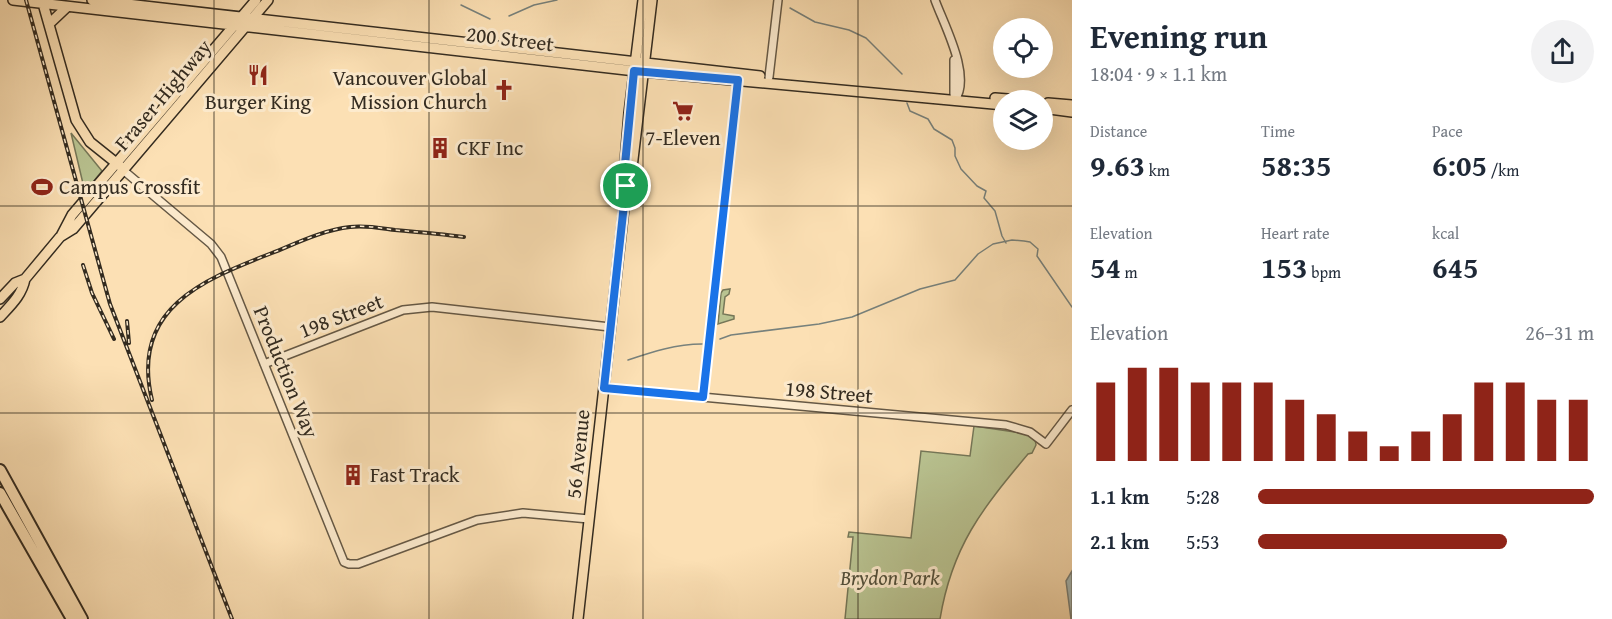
<!DOCTYPE html>
<html lang="en">
<head>
<meta charset="utf-8">
<style>
  body { margin:0; font-family:"Gentium Book Plus",serif; background:#f2f2f3; color:#1f2937; height:100vh; display:flex; flex-direction:column; font-size:22px; white-space:nowrap }
  * { box-sizing:border-box; margin:0 }
  p { font-size:20px; color:#747a83 }
  .icon { flex:none; width:33px; height:33px; fill:none; stroke:currentColor; stroke-width:2; stroke-linecap:round; stroke-linejoin:round }
  .map { position:relative; flex:1; overflow:hidden }
  .side { display:flex; flex-direction:column; background:#fff; width:540px }
  .side>* { flex:none }
  .buttons { position:absolute; left:993px; top:18px; display:grid; gap:12px }
  .buttons a { display:grid; place-items:center; width:60px; height:60px; border-radius:50%; background:#fff; box-shadow:0 6px 24px #0002; font-size:30px }
  .pin { position:absolute; display:grid; place-items:center; width:51px; height:51px; color:#fff; margin:-26px; border:3px solid #fff; border-radius:50%; box-shadow:0 2px 6px #0007 }
  .round { display:grid; place-items:center; flex:none; width:63px; height:63px; border-radius:32px; background:#f2f2f3 }
  .head { display:flex; align-items:center; justify-content:space-between; height:102px; padding:0 18px }
  h1 { font-size:33px; font-weight:700; line-height:45px }
  .metrics { display:grid; grid-template-columns:repeat(3,1fr); gap:9px; height:102px; padding:6px 18px }
  .metrics div { display:grid; align-content:center }
  .metrics b { font-size:30px; font-weight:700 }
  .metrics small { font-size:16px; font-weight:400 }
  .metrics p { font-size:16px }
  .chart { height:168px; padding:12px 18px }
  .chart p { display:flex; justify-content:space-between }
  .chart svg { width:100%; height:108px; margin-top:6px; stroke:#8f2418; stroke-width:6 }
  ul { padding:0 18px; list-style:none; font-size:20px }
  li { display:grid; grid-template-columns:96px 72px 1fr; align-items:center; height:45px }
  li i { height:15px; border-radius:8px; background:#8f2418 }
  main { display:flex; flex:1; min-height:0 }
  .map>svg:first-child { display:block }
  .green { fill:#b9c391; stroke:#767758; stroke-width:1.5 }
  .water { fill:#a5bab9; stroke:#77817c; stroke-width:1.5 }
  .lines { fill:none; stroke-linecap:round; stroke-linejoin:round }
  .stream { stroke:#77817c; stroke-width:1.5 }
  .minor-casing { stroke:#655845; stroke-width:10 }
  .major-casing { stroke:#332b20; stroke-width:12 }
  .highway-casing { stroke:#332b20; stroke-width:14 }
  .minor { stroke:#fdebce; stroke-width:7 }
  .major { stroke:#fce0b4; stroke-width:9 }
  .highway { stroke:#fce0b4; stroke-width:10 }
  .rail-casing { stroke:#332b20; stroke-width:4 }
  .rail { stroke:#fdebce; stroke-width:1.5; stroke-dasharray:4.5; stroke-linecap:butt }
  .route-casing { stroke:#fff; stroke-width:12 }
  .route { stroke:#1a73e8; stroke-width:8 }
  .grid { fill:none; stroke:#332b20; stroke-width:1.5; stroke-opacity:0.55 }
  .labels { text-anchor:middle; stroke-width:6; stroke-linejoin:round; paint-order:stroke }
  .street-label { font-size:21px; fill:#332b20; stroke:#fdebce }
  .poi-label { font-size:21px; fill:#332b20; stroke:#fdebce; text-anchor:start }
  .park-label { font-size:21px; font-style:italic; fill:#54513c; stroke:#fdebce }
</style>
</head>
<body>
<main>
<div class="map">
<svg width="1072" height="619" viewBox="0 0 1072 619">
  <rect width="100%" height="100%" fill="#fce0b4"/>
  <filter id="stains"><feTurbulence type="fractalNoise" baseFrequency=".00333" numOctaves="4"/><feColorMatrix values="0 0 0 0 .2 0 0 0 0 .09 0 0 0 0 .02 0 0 0 .5 -.17"/></filter>
  <radialGradient id="worn" r=".72"><stop offset=".6" stop-color="#630" stop-opacity="0"/><stop offset="1" stop-color="#630" stop-opacity=".3"/></radialGradient>
  <path class="green" d="M71 133 102 171 85 192Z
    M730 289 729 294 725 297 723 314 734 316V319L718 324 721 293 723 290Z
    M974 426 1028 434 1035 439 1036 445 1032 453 1028 454C982 509 952 546 940 619H845L853 537H848L849 532 911 538 921 451 970 456Z"/>
  <path class="water" d="M1072 571V619H1071L1066 581Z"/>
  <g class="lines">
    <path class="stream" d="M461 5 490 19
      M790 8 815 22 849 30 866 38 902 74
      M509 16 534 5 557 0
      M907 103 910 111 928 119 934 129 952 140 955 148V156L961 169 977 186 986 191 984 198 995 211 1002 236 1006 243
      M720 339 731 335 819 324 852 317 920 289 955 280 978 254 993 244 1012 240 1024 241 1030 242 1038 249 1037 256 1072 307
      M628 360C652 352 676 344 702 344"/>
    <defs>
      <path id="minor" d="M935 0C944 25 972 76 955 100
        M954 60V94L955 100
        M769 77 778 0
        M123 170 211 244 221 257 344 562 349 564H358L477 520 523 513 589 519
        M264 364 403 310 432 307 610 327
        M604 388 1006 425 1030 432 1046 444 1072 410
        M703 397 738 80"/>
      <path id="major" d="M13 0 644 72 1004 105
        M42 0 76 120 90 142 120 166
        M92 0 760 76
        M49 24 67 7
        M995 98 1021 100
        M1048 103 1072 105
        M1042 108 1072 112
        M626 184 624 175 629 113 643 0
        M61 236 72 215 256 0
        M0 299 15 283 25 279 60 237 73 229 268 0
        M0 317C11 305 22 295 25 279
        M578 619 626 190 631 176 652 0"/>
      <path id="highway" d="M0 470 82 619
        M0 493 72 619"/>
    </defs>
    <use href="#minor" class="minor-casing"/>
    <use href="#major" class="major-casing"/>
    <use href="#highway" class="highway-casing"/>
    <use href="#minor" class="minor"/>
    <use href="#major" class="major"/>
    <use href="#highway" class="highway"/>
    <defs>
      <path id="rail" d="M26 0 110 304 232 619
        M83 265 92 293 114 339
        M127 321 129 343
        M152 400C130 309 202 280 272 253 297 243 323 230 350 227 365 225 380 228 395 230 418 232 441 234 464 237"/>
    </defs>
    <use href="#rail" class="rail-casing"/>
    <use href="#rail" class="rail"/>
  </g>
  <g class="lines">
    <defs>
      <path id="route" d="M634 71 738 80 703 397 604 388 626 186 624 175Z"/>
    </defs>
    <use href="#route" class="route-casing"/>
    <use href="#route" class="route"/>
  </g>
  <path class="grid" d="M214 0V619M429 0V619M643 0V619M858 0V619M0 206H1072M0 413H1072"/>
  <defs>
    <symbol id="restaurant-bare" viewBox="-9 -9 18 18"><path d="M-5-6h1v4h1v-4h1v4h1v-4h1v5L-1.5 .5V6h-2V.5L-5-1ZM5-6V6H3V1.5H1.5Q1.5-4 5-6Z" fill="#8f2418" stroke="#fdebce" stroke-width="2.5" paint-order="stroke"/></symbol>
    <symbol id="church-bare" viewBox="-9 -9 18 18"><path d="M-1.2-6h2.4v3.5h3.3v2.4h-3.3V6h-2.4V-.1h-3.3v-2.4h3.3Z" fill="#8f2418" stroke="#fdebce" stroke-width="2.5" paint-order="stroke"/></symbol>
    <symbol id="supermarket-bare" viewBox="-9 -9 18 18"><path d="M-6-5.5h2.5l.6 2H6L4.5 2H-2.5L-4.4-4H-6ZM-1.5 3.2a1.3 1.3 0 1 0 .1 0ZM3 3.2a1.3 1.3 0 1 0 .1 0Z" fill="#8f2418" stroke="#fdebce" stroke-width="2.5" paint-order="stroke"/></symbol>
    <symbol id="building-bare" viewBox="-9 -9 18 18"><path d="M-4-6H4V6H1V3H-1V6H-4ZM-2.5-4.3h1.7v1.8h-1.7ZM.8-4.3h1.7v1.8H.8ZM-2.5-1h1.7V.8h-1.7ZM.8-1h1.7V.8H.8Z" fill="#8f2418" stroke="#fdebce" stroke-width="2.5" paint-order="stroke"/></symbol>
    <symbol id="stadium-bare" viewBox="-9 -9 18 18"><path d="M0-5a6.5 5 0 1 0 0 10a6.5 5 0 1 0 0-10ZM-3.5-1.8h7v3.6h-7Z" fill="#8f2418" stroke="#fdebce" stroke-width="2.5" paint-order="stroke"/></symbol>
  </defs>
  <g fill-rule="evenodd">
    <use href="#restaurant-bare" x="243" y="60" width="30" height="30"/>
    <use href="#church-bare" x="489" y="75" width="30" height="30"/>
    <use href="#supermarket-bare" x="668" y="96" width="30" height="30"/>
    <use href="#building-bare" x="425" y="133" width="30" height="30"/>
    <use href="#stadium-bare" x="27" y="172" width="30" height="30"/>
    <use href="#building-bare" x="338" y="460" width="30" height="30"/>
  </g>
  <g class="labels">
    <g class="street-label">
      <text transform="translate(510 39) rotate(7)" y="7">200 Street</text>
      <text transform="translate(163 95) rotate(-50)" y="7">Fraser Highway</text>
      <text transform="translate(341 316) rotate(-21)" y="7">198 Street</text>
      <text transform="translate(286 372) rotate(68)" y="7">Production Way</text>
      <text transform="translate(829 392) rotate(5)" y="7">198 Street</text>
      <text transform="translate(578 454) rotate(-84)" y="7">56 Avenue</text>
    </g>
    <g class="poi-label">
      <text x="487" y="85" text-anchor="end">Vancouver Global<tspan x="487" dy="24">Mission Church</tspan></text>
      <text x="258" y="109" text-anchor="middle">Burger King</text>
      <text x="683" y="145" text-anchor="middle">7-Eleven</text>
      <text x="457" y="155">CKF Inc</text>
      <text x="59" y="194">Campus Crossfit</text>
      <text x="370" y="482">Fast Track</text>
    </g>
    <g class="park-label">
      <text x="890" y="585">Brydon Park</text>
    </g>
  </g>
  <rect width="100%" height="100%" filter="url(#stains)"/>
  <rect width="100%" height="100%" fill="url(#worn)"/>
</svg>
<div class="buttons">
<a><svg class="icon" aria-label="locate" viewBox="0 0 24 24"><circle cx="12" cy="12" r="6"/><path d="M12 2v4M12 18v4M2 12h4M18 12h4"/></svg></a>
<a><svg class="icon" aria-label="layers" viewBox="0 0 24 24"><path d="M12 4l9 5-9 5-9-5zM3 14l9 5 9-5"/></svg></a>
</div>
<div class="pin" style="left:626px;top:186px;background:#1e9e55"><svg class="icon" aria-label="arrive" viewBox="0 0 24 24"><path d="M6 21V4h12l-3 4 3 4H6"/></svg></div>
</div>
<section class="side">
<div class="head"><div><h1>Evening run</h1><p>18:04 · 9 × 1.1 km</p></div><a class="round"><svg class="icon" aria-label="share" viewBox="0 0 24 24"><path d="M12 15V3M7 8l5-5 5 5M5 13v7h14v-7"/></svg></a></div>
<div class="metrics">
<div><p>Distance</p><b>9.63<small> km</small></b></div>
<div><p>Time</p><b>58:35</b></div>
<div><p>Pace</p><b>6:05<small> /km</small></b></div>
</div>
<div class="metrics">
<div><p>Elevation</p><b>54<small> m</small></b></div>
<div><p>Heart rate</p><b>153<small> bpm</small></b></div>
<div><p>kcal</p><b>645</b></div>
</div>
<div class="chart"><p><span>Elevation</span>26–31 m</p>
<svg viewBox="0 0 160 44" preserveAspectRatio="none"><path d="M5 44V12M15 44V6M25 44V6M35 44V12M45 44V12M55 44V12M65 44V19M75 44V25M85 44V32M95 44V38M105 44V32M115 44V25M125 44V12M135 44V12M145 44V19M155 44V19"/></svg>
</div>
<ul>
<li><b>1.1 km</b>5:28<i style="width:100%"></i></li>
<li><b>2.1 km</b>5:53<i style="width:74%"></i></li>
</ul>
</section>
</main>
</body>
</html>
